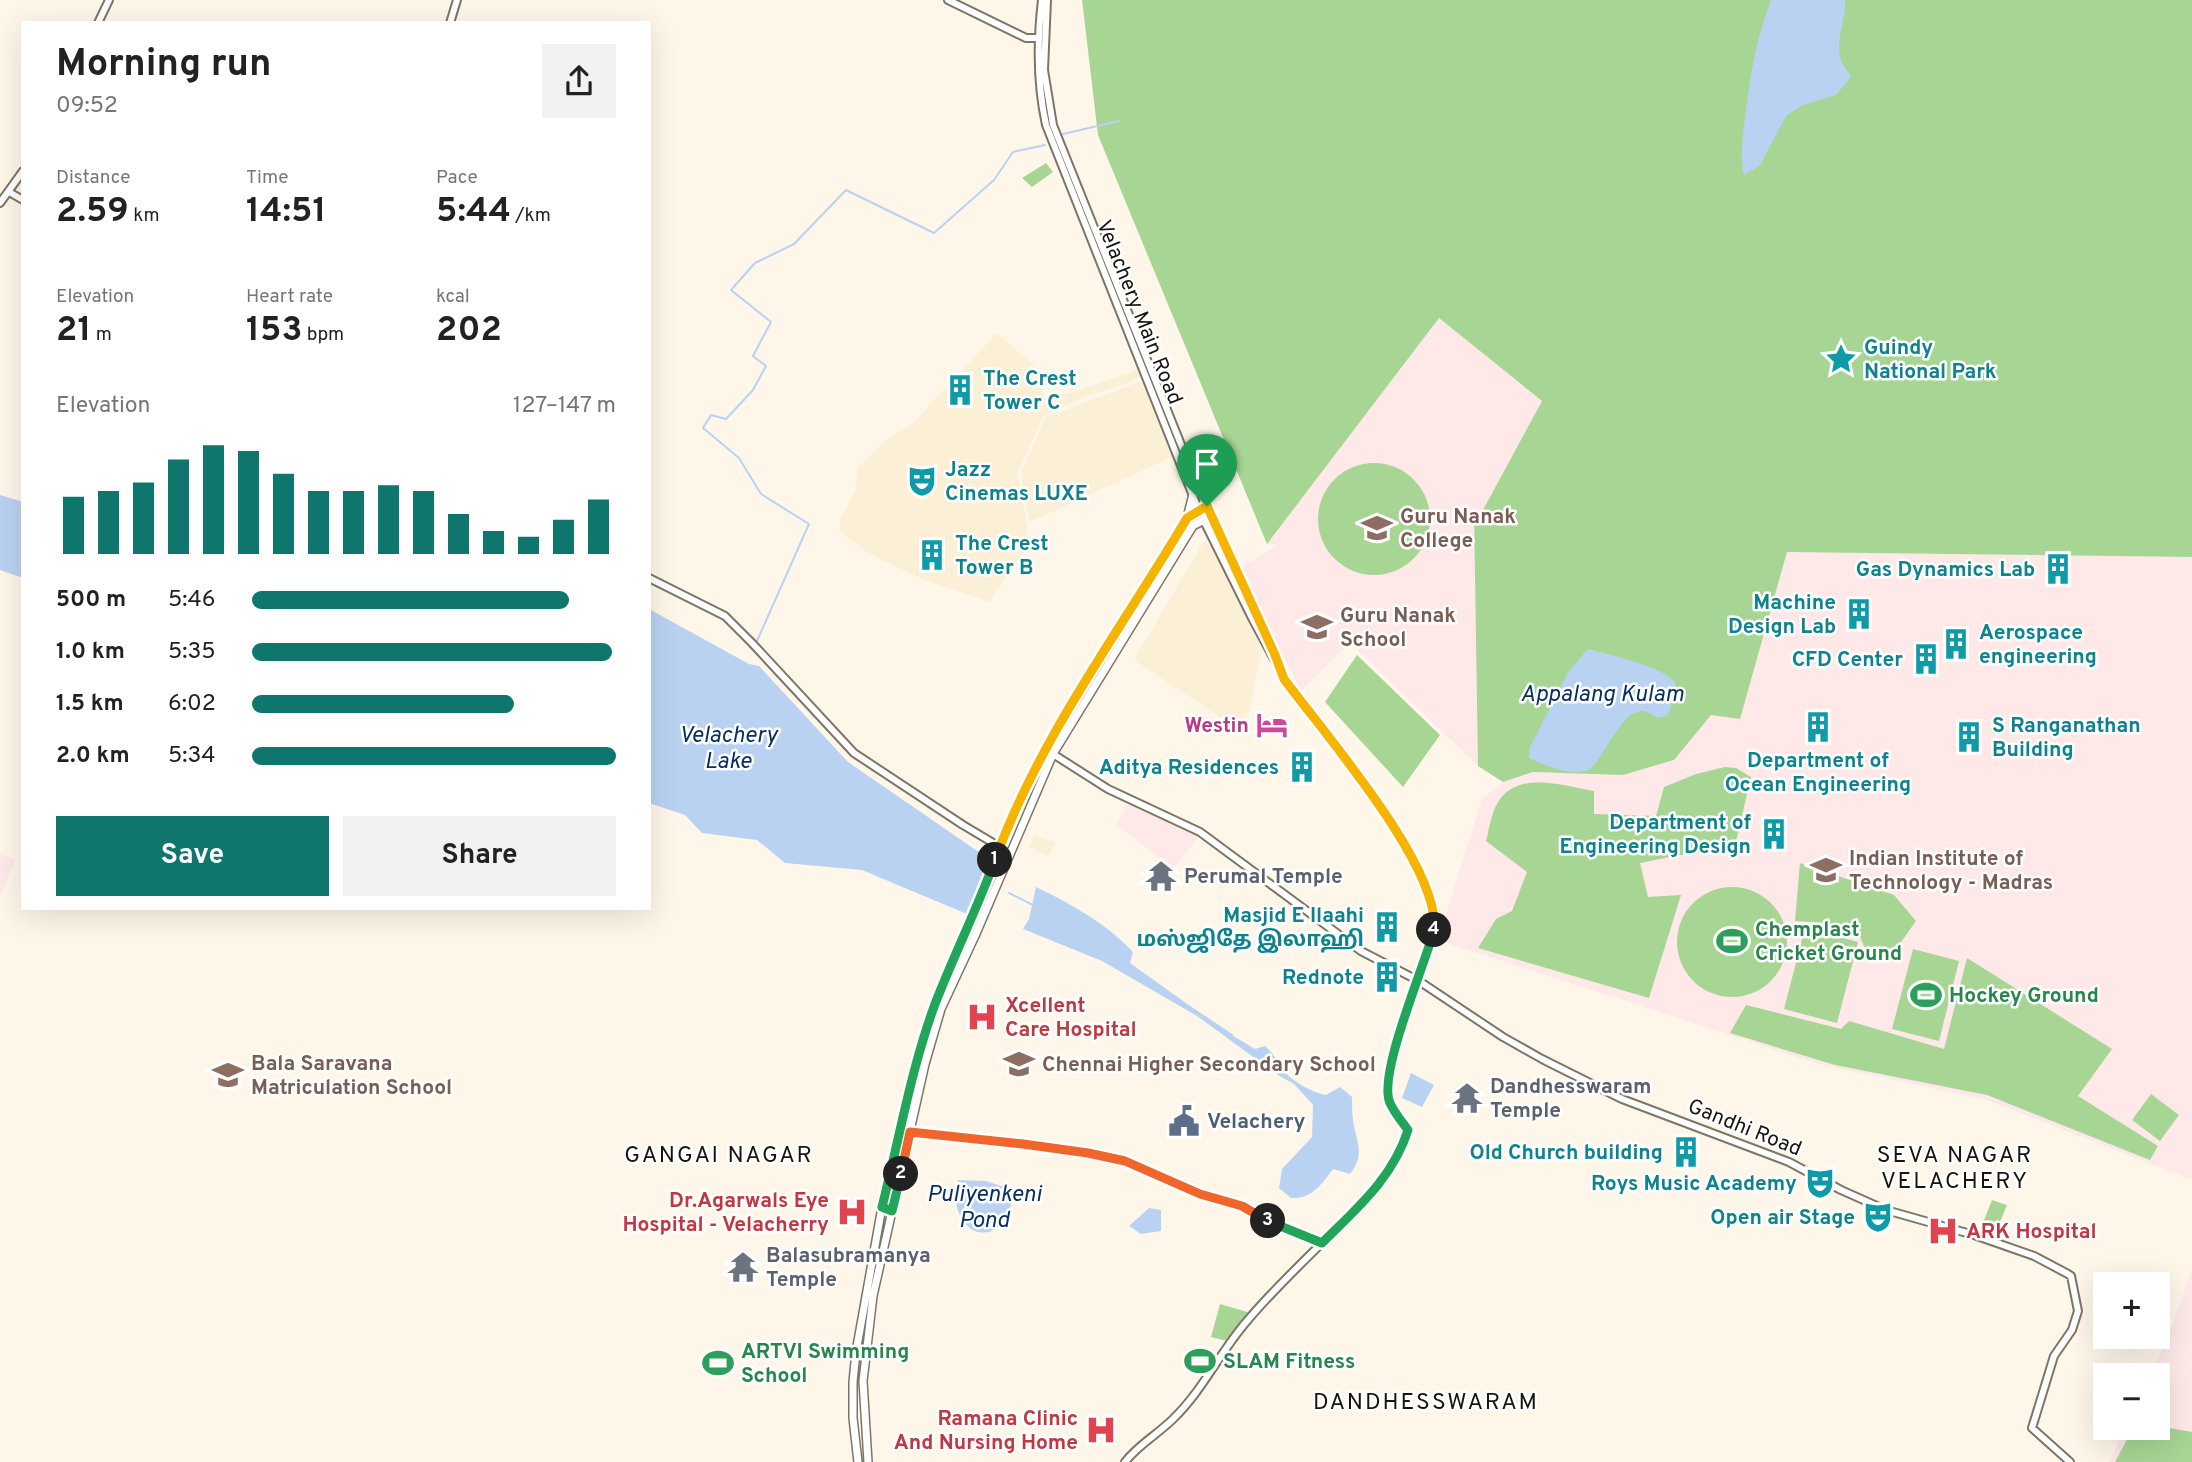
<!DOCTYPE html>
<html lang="en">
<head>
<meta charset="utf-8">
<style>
  body { margin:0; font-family:Overpass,"Noto Sans Tamil",sans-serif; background:#f2f2f2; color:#222; height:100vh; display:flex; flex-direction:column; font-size:26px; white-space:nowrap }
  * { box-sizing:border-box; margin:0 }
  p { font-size:23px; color:#767676 }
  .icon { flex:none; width:38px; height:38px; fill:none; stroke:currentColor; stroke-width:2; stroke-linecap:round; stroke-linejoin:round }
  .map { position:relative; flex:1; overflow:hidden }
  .side { position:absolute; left:21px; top:21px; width:630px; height:889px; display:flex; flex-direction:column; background:#fff; border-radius:0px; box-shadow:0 7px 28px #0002 }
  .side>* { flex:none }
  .buttons { position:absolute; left:2093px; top:1272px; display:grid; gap:14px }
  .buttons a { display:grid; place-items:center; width:77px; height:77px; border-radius:0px; background:#fff; box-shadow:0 7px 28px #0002; font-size:35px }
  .pin { position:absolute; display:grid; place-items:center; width:60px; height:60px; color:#fff; margin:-72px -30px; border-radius:50% 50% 50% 0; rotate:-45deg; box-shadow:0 0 7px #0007 }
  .pin .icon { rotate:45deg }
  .km { position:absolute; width:35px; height:35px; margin:-18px; border-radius:50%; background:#222; color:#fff; font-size:19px; line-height:35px; text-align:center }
  .round { display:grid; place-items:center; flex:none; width:74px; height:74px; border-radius:0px; background:#f2f2f2 }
  .headline { display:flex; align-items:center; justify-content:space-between; height:119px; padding:0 35px }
  h1 { font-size:38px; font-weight:700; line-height:52px }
  .stats { display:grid; grid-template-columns:repeat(3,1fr); gap:10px; height:119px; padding:7px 35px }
  .stats div { display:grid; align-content:center }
  .stats b { font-size:35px; font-weight:700 }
  .stats small { font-size:19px; font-weight:400 }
  .stats p { font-size:19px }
  .chart { height:196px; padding:14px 35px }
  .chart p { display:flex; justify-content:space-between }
  .chart svg { width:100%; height:126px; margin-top:7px; stroke:#0f766e; stroke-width:6 }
  .primary-button { display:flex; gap:14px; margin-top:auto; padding:14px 35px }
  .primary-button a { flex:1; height:80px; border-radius:0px; background:#0f766e; color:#fff; font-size:28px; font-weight:700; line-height:80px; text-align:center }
  .primary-button a+a { background:#f2f2f2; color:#222 }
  ul { padding:0 35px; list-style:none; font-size:23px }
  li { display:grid; grid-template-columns:112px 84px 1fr; align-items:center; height:52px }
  li i { height:18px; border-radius:9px; background:#0f766e }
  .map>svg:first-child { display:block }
  .built { fill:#fbefd6 }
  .education { fill:#fee8e8 }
  .green { fill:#a7d594 }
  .water { fill:#bad2f2 }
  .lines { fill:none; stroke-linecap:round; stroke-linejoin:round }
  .stream { stroke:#bad2f2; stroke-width:2 }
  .secondary-casing { stroke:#7d7666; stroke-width:10 }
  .primary-casing { stroke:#7d7666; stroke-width:10 }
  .secondary { stroke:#fff; stroke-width:6 }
  .primary { stroke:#fff; stroke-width:7 }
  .split-1-casing { stroke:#fff; stroke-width:14 }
  .split-2-casing { stroke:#fff; stroke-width:14 }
  .split-3-casing { stroke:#fff; stroke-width:14 }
  .split-4-casing { stroke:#fff; stroke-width:14 }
  .split-5-casing { stroke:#fff; stroke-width:14 }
  .split-1 { stroke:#f5b400; stroke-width:9 }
  .split-2 { stroke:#22a559; stroke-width:9 }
  .split-3 { stroke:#f0652b; stroke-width:9 }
  .split-4 { stroke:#22a559; stroke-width:9 }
  .split-5 { stroke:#f5b400; stroke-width:9 }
  .labels { text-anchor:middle; stroke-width:5; stroke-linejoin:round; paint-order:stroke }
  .street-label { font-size:21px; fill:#18150f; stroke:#fff }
  .culture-label { font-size:21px; font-weight:bold; fill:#0d838f; stroke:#fff; text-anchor:end }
  .education-label { font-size:21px; font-weight:bold; fill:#785e54; stroke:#fff; text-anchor:start }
  .hotel-label { font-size:21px; font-weight:bold; fill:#b23c85; stroke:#fff; text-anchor:end }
  .worship-label { font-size:21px; font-weight:bold; fill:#5b616d; stroke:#fff; text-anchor:start }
  .leisure-label { font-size:21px; font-weight:bold; fill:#27864d; stroke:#fff; text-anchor:start }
  .health-label { font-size:21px; font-weight:bold; fill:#be3a42; stroke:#fff; text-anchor:start }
  .service-label { font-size:21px; font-weight:bold; fill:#4e5e75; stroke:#fff; text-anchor:start }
  .water-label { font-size:23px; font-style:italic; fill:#083060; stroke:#fff }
  .neighbourhood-label { font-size:23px; letter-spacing:2px; fill:#18150f; stroke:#fff }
</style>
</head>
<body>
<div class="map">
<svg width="2192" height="1462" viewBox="0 0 2192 1462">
  <rect width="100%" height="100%" fill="#fef7e9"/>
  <path class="built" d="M997 333 1034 365 1045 398 1077 391 1138 369 1142 375 1131 382 1089 395 1043 416 1017 474 1027 525 1025 548 990 602 924 580 870 554 839 531 841 518 855 491 858 467 888 439 911 425Z
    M1141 381 1172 457 1030 522 1021 474 1045 418Z
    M1204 541 1220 555 1247 621 1262 649 1249 712 1238 729 1134 660Z
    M1035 834 1055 843 1048 856 1029 847Z"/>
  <path class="education" d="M1439 318 1542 401 1483 510 1474 513 1478 766 1350 643 1301 691 1239 568 1277 546 1267 544Z
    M1787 552 2192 557V1180L1987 1100 1819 1064 1438 940 1482 799 1503 782 1533 772 1623 775 1674 760 1711 715 1740 719Z
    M1128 802 1201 834 1173 869 1117 825Z
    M0 854 15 860 1 894 0 893Z
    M2192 1269V1462H2109L2125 1428H2158V1376L2150 1375 2168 1338Z"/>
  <path class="green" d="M1082 0H2192V557L1787 552 1740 719 1711 715 1674 760 1623 775 1533 772 1503 782 1478 766 1474 513 1483 510 1542 401 1439 318 1267 544 1098 135Z
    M1046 163 1053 172 1032 187 1022 178Z
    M1318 519a56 56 0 1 1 112 0a56 56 0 1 1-112 0Z
    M1357 655 1440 735 1403 787 1325 702Z
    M1725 767 1736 768 1751 777 1734 850 1680 855 1640 863 1648 897 1681 895 1649 998 1478 948 1496 919 1512 911 1527 872 1486 841C1489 830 1491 814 1497 804 1516 769 1564 786 1594 791V814L1656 816 1664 787 1696 774Z
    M1800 863 1894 895 1916 921 1889 959 1866 951 1859 934 1825 923 1795 921Z
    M1677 942a55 55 0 1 1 110 0a55 55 0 1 1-110 0Z
    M1805 928 1858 942 1837 1023 1784 1009Z
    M1913 949 1959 961 1939 1041 1892 1029Z
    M1967 958 2112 1049 2078 1096 2158 1146 2150 1160 1987 1095 1835 1065 1730 1033 1746 1005 1841 1029 1849 1021 1944 1049Z
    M2151 1094 2179 1115 2160 1141 2132 1120Z
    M1992 1200 2007 1205 1993 1239 1979 1233Z
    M1220 1304 1251 1313 1227 1341 1211 1337Z
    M2158 1426 2192 1432V1462H2115L2133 1428H2158Z"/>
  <path class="water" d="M1771 0H1845C1846 19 1836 38 1840 57 1841 64 1848 71 1851 77L1836 95 1803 105 1786 116 1760 165 1744 175C1740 157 1742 144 1744 127 1749 83 1755 41 1771 0Z
    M0 495 23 502V578L0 570Z
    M649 609 749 664 759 666 848 762 989 859 967 914 862 870 785 863 757 840 702 833 685 815 649 803Z
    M1588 649C1607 654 1666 667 1675 683 1679 690 1670 707 1668 715L1658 718C1654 716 1648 712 1643 711 1620 709 1602 764 1588 770 1572 777 1544 765 1529 758L1530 747 1569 671Z
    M1036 887C1071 904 1106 923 1133 952L1130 963 1225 1031 1255 1049 1265 1046C1277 1057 1274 1058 1282 1069 1290 1080 1313 1093 1326 1095L1340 1087 1352 1097C1352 1104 1352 1112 1353 1120 1356 1142 1366 1154 1350 1174L1333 1169C1321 1185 1312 1199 1291 1198L1279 1188 1282 1169 1312 1137 1313 1105 1294 1084 1278 1075 1197 1016 1102 961 1023 929 1029 919Z
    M1411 1073 1434 1085 1422 1107 1402 1098Z
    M958 1180 986 1181 1013 1190C1012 1197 1012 1205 1009 1212 994 1245 961 1236 956 1202 955 1195 957 1187 958 1180Z
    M1149 1208 1161 1210V1231L1141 1234 1129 1226Z"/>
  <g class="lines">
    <path class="stream" d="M1063 134 1119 121
      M757 641 809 524 761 494 739 458 703 428 711 415 726 419 753 390 766 366 753 356 771 322 731 290 755 263 794 244 846 190 934 233 994 180 1013 152 1045 145
      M1009 893 1033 905
      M1187 1005 1232 1035"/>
    <defs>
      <path id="secondary" d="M948 0 1026 38H1039
        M1042 0C1037 42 1037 84 1046 125L1199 511 1253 620 1275 661
        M1047 0 1044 70 1053 125 1210 517 1275 655 1284 679 1394 825 1416 867 1435 912 1434 931 1419 981 1399 1033 1389 1078V1101L1408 1130C1394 1174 1364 1201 1333 1232 1304 1261 1273 1290 1247 1321 1220 1352 1203 1390 1173 1419 1158 1434 1138 1445 1125 1462
        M98 23 109 0
        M450 23 457 0
        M9 192 23 200
        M0 203 23 171
        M649 578 725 616 752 643 854 753 963 825 1010 853
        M1053 754 1108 789 1200 832 1361 951 1419 981 1503 1037 1542 1059 1622 1099 1789 1162 1841 1190 1886 1210 1974 1235 2034 1256 2068 1274 2071 1276 2078 1311 2072 1330 2054 1356 2032 1428 2070 1462
        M910 1132 1024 1144 1088 1153 1125 1161 1200 1194 1242 1206 1276 1225 1322 1243"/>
      <path id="primary" d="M1187 518 1207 506
        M858 1462 853 1418V1382L856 1352 882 1207 923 1043 935 1004 972 922 1000 847 1047 747 1068 709 1187 518 1193 494
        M868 1462 863 1381 873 1296 925 1064 941 1009 975 936 1053 754 1193 526 1210 517"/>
    </defs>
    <use href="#secondary" class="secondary-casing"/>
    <use href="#primary" class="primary-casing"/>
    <use href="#secondary" class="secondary"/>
    <use href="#primary" class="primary"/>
  </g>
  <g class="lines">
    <defs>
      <path id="split-1" d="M995 860C1040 736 1121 630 1187 518L1207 506"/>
      <path id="split-2" d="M901 1174 892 1211 882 1207C899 1140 911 1069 935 1004 954 955 977 909 995 860"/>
      <path id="split-3" d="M901 1174 910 1132 1023 1144 1088 1153 1125 1161 1200 1194 1242 1206 1268 1221"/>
      <path id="split-4" d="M1268 1221 1322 1243C1356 1209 1393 1178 1408 1130 1402 1122 1394 1112 1390 1103 1377 1075 1425 965 1434 930"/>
      <path id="split-5" d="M1207 506 1275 655 1284 679C1323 732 1441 867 1434 930"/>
    </defs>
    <use href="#split-1" class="split-1-casing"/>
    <use href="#split-2" class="split-2-casing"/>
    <use href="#split-3" class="split-3-casing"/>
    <use href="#split-4" class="split-4-casing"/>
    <use href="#split-5" class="split-5-casing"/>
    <use href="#split-1" class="split-1"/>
    <use href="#split-2" class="split-2"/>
    <use href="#split-3" class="split-3"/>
    <use href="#split-4" class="split-4"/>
    <use href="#split-5" class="split-5"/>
  </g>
  <defs>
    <symbol id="sight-bare" viewBox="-9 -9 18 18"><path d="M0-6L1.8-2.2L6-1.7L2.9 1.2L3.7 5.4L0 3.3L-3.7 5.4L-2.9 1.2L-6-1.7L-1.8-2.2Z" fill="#0f9aa8" stroke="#fff" stroke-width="2.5" paint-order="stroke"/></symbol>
    <symbol id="building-bare" viewBox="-9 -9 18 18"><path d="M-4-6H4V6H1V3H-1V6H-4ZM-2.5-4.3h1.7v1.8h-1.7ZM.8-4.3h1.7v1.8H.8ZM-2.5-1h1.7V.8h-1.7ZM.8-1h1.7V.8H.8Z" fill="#0f9aa8" stroke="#fff" stroke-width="2.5" paint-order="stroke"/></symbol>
    <symbol id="theatre-bare" viewBox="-9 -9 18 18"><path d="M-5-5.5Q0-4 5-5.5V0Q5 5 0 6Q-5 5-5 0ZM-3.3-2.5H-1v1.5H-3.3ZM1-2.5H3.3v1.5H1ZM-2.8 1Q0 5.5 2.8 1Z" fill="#0f9aa8" stroke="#fff" stroke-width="2.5" paint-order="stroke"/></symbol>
    <symbol id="university-bare" viewBox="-9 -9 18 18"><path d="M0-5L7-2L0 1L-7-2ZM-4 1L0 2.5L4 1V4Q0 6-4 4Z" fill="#8d6e63" stroke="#fff" stroke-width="2.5" paint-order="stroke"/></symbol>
    <symbol id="school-bare" viewBox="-9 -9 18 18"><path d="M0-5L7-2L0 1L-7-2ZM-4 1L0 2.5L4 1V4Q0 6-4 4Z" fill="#8d6e63" stroke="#fff" stroke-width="2.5" paint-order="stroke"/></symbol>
    <symbol id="hotel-bare" viewBox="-9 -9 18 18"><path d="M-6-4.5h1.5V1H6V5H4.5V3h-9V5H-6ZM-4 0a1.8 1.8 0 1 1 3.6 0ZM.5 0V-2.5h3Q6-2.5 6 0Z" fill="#d1479c" stroke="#fff" stroke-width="2.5" paint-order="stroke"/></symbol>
    <symbol id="temple-bare" viewBox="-9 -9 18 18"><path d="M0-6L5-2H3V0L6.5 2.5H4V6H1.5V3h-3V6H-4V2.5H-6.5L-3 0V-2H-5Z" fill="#6b7280" stroke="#fff" stroke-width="2.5" paint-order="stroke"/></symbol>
    <symbol id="stadium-bare" viewBox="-9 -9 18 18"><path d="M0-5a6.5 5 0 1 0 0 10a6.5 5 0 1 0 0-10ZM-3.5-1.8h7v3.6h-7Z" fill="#2e9e5b" stroke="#fff" stroke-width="2.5" paint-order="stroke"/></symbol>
    <symbol id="hospital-bare" viewBox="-9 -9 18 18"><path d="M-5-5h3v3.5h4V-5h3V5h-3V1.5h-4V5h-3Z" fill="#e0444e" stroke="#fff" stroke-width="2.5" paint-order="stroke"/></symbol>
    <symbol id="civic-bare" viewBox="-9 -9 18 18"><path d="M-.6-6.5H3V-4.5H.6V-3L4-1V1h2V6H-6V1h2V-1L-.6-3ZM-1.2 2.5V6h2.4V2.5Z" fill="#5c6f8a" stroke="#fff" stroke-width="2.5" paint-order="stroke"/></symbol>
  </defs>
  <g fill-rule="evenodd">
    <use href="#sight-bare" x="1819" y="337" width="44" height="44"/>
    <use href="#building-bare" x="938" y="368" width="44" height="44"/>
    <use href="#theatre-bare" x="900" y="459" width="44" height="44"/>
    <use href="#university-bare" x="1355" y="506" width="44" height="44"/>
    <use href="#building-bare" x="910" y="533" width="44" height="44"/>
    <use href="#building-bare" x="2036" y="547" width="44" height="44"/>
    <use href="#building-bare" x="1837" y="592" width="44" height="44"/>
    <use href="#school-bare" x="1295" y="605" width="44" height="44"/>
    <use href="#building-bare" x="1934" y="622" width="44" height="44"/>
    <use href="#building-bare" x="1904" y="637" width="44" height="44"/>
    <use href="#hotel-bare" x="1250" y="703" width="44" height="44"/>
    <use href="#building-bare" x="1796" y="705" width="44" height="44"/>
    <use href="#building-bare" x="1947" y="715" width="44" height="44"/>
    <use href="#building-bare" x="1280" y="745" width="44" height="44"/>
    <use href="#building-bare" x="1752" y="812" width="44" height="44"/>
    <use href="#university-bare" x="1804" y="848" width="44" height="44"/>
    <use href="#temple-bare" x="1139" y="854" width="44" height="44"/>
    <use href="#building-bare" x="1365" y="905" width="44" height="44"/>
    <use href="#stadium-bare" x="1710" y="919" width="44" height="44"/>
    <use href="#building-bare" x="1365" y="955" width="44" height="44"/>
    <use href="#stadium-bare" x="1904" y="973" width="44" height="44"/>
    <use href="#hospital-bare" x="960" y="995" width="44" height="44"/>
    <use href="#school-bare" x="997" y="1042" width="44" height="44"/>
    <use href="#school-bare" x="206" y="1053" width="44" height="44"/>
    <use href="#temple-bare" x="1445" y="1076" width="44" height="44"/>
    <use href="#civic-bare" x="1162" y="1099" width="44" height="44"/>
    <use href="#building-bare" x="1664" y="1130" width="44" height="44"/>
    <use href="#theatre-bare" x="1798" y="1161" width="44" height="44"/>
    <use href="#hospital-bare" x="830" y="1190" width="44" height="44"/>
    <use href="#theatre-bare" x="1856" y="1195" width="44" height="44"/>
    <use href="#hospital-bare" x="1921" y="1209" width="44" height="44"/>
    <use href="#temple-bare" x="721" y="1245" width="44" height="44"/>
    <use href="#stadium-bare" x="1178" y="1339" width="44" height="44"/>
    <use href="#stadium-bare" x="696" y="1341" width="44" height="44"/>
    <use href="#hospital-bare" x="1079" y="1408" width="44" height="44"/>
  </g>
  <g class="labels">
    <g class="street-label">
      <text transform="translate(1140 312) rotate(68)" y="7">Velachery Main Road</text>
      <text transform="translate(1745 1127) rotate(22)" y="7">Gandhi Road</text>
    </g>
    <g class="culture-label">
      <text x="1864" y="354" text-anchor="start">Guindy<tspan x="1864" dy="24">National Park</tspan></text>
      <text x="983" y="385" text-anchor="start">The Crest<tspan x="983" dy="24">Tower C</tspan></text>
      <text x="945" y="476" text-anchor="start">Jazz<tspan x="945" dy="24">Cinemas LUXE</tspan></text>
      <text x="955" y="550" text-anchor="start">The Crest<tspan x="955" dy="24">Tower B</tspan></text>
      <text x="2035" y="576">Gas Dynamics Lab</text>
      <text x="1836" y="609">Machine<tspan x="1836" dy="24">Design Lab</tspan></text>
      <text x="1979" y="639" text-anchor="start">Aerospace<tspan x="1979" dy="24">engineering</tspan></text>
      <text x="1903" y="666">CFD Center</text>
      <text x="1992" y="732" text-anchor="start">S Ranganathan<tspan x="1992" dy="24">Building</tspan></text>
      <text x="1818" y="767" text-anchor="middle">Department of<tspan x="1818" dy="24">Ocean Engineering</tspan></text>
      <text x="1279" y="774">Aditya Residences</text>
      <text x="1751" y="829">Department of<tspan x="1751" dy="24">Engineering Design</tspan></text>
      <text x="1364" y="922">Masjid E Ilaahi<tspan x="1364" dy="24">மஸ்ஜிதே இலாஹி</tspan></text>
      <text x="1364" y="984">Rednote</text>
      <text x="1663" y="1159">Old Church building</text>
      <text x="1797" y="1190">Roys Music Academy</text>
      <text x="1855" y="1224">Open air Stage</text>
    </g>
    <g class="education-label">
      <text x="1400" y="523">Guru Nanak<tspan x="1400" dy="24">College</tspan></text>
      <text x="1340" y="622">Guru Nanak<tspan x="1340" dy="24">School</tspan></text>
      <text x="1849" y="865">Indian Institute of<tspan x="1849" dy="24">Technology - Madras</tspan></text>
      <text x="251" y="1070">Bala Saravana<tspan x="251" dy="24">Matriculation School</tspan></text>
      <text x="1042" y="1071">Chennai Higher Secondary School</text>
    </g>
    <g class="hotel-label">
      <text x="1249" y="732">Westin</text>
    </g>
    <g class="worship-label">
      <text x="1184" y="883">Perumal Temple</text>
      <text x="1490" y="1093">Dandhesswaram<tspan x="1490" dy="24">Temple</tspan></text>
      <text x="766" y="1262">Balasubramanya<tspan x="766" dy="24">Temple</tspan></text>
    </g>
    <g class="leisure-label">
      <text x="1755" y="936">Chemplast<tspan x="1755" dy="24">Cricket Ground</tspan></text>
      <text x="1949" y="1002">Hockey Ground</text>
      <text x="741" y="1358">ARTVI Swimming<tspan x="741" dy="24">School</tspan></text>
      <text x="1223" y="1368">SLAM Fitness</text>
    </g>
    <g class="health-label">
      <text x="1005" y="1012">Xcellent<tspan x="1005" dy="24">Care Hospital</tspan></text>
      <text x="829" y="1207" text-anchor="end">Dr.Agarwals Eye<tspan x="829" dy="24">Hospital - Velacherry</tspan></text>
      <text x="1966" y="1238">ARK Hospital</text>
      <text x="1078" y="1425" text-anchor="end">Ramana Clinic<tspan x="1078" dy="24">And Nursing Home</tspan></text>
    </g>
    <g class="service-label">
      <text x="1207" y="1128">Velachery</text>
    </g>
    <g class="water-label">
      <text x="1602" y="701">Appalang Kulam</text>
      <text x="728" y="742">Velachery<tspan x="728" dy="26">Lake</tspan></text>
      <text x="984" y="1201">Puliyenkeni<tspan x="984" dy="26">Pond</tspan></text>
    </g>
    <g class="neighbourhood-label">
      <text x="719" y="1162">GANGAI NAGAR</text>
      <text x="1955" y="1162">SEVA NAGAR<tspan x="1955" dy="26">VELACHERY</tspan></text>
      <text x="1426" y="1409">DANDHESSWARAM</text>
    </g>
  </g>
</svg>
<div class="buttons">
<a>+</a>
<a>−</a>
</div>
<div class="pin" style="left:1207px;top:506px;background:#1e9e55"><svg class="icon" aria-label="arrive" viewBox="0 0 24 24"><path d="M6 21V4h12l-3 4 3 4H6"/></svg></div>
<b class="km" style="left:995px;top:860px">1</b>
<b class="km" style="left:901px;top:1174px">2</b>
<b class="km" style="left:1268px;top:1221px">3</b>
<b class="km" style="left:1434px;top:930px">4</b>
<section class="side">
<div class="headline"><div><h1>Morning run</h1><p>09:52</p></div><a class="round"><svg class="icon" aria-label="share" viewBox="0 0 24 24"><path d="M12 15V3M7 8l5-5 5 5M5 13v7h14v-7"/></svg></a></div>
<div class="stats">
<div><p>Distance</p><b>2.59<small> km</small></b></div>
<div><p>Time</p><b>14:51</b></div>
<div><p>Pace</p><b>5:44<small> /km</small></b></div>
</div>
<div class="stats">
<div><p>Elevation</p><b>21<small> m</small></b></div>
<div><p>Heart rate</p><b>153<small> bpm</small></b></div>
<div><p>kcal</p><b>202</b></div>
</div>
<div class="chart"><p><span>Elevation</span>127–147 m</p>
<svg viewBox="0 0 160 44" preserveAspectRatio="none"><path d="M5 44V24M15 44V22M25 44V19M35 44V11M45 44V6M55 44V8M65 44V16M75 44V22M85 44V22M95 44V20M105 44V22M115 44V30M125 44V36M135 44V38M145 44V32M155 44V25"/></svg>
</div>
<ul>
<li><b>500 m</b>5:46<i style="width:87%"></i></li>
<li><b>1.0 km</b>5:35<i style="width:99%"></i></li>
<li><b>1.5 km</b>6:02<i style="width:72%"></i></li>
<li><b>2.0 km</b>5:34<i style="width:100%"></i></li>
</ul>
<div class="primary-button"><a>Save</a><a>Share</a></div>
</section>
</div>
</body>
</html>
